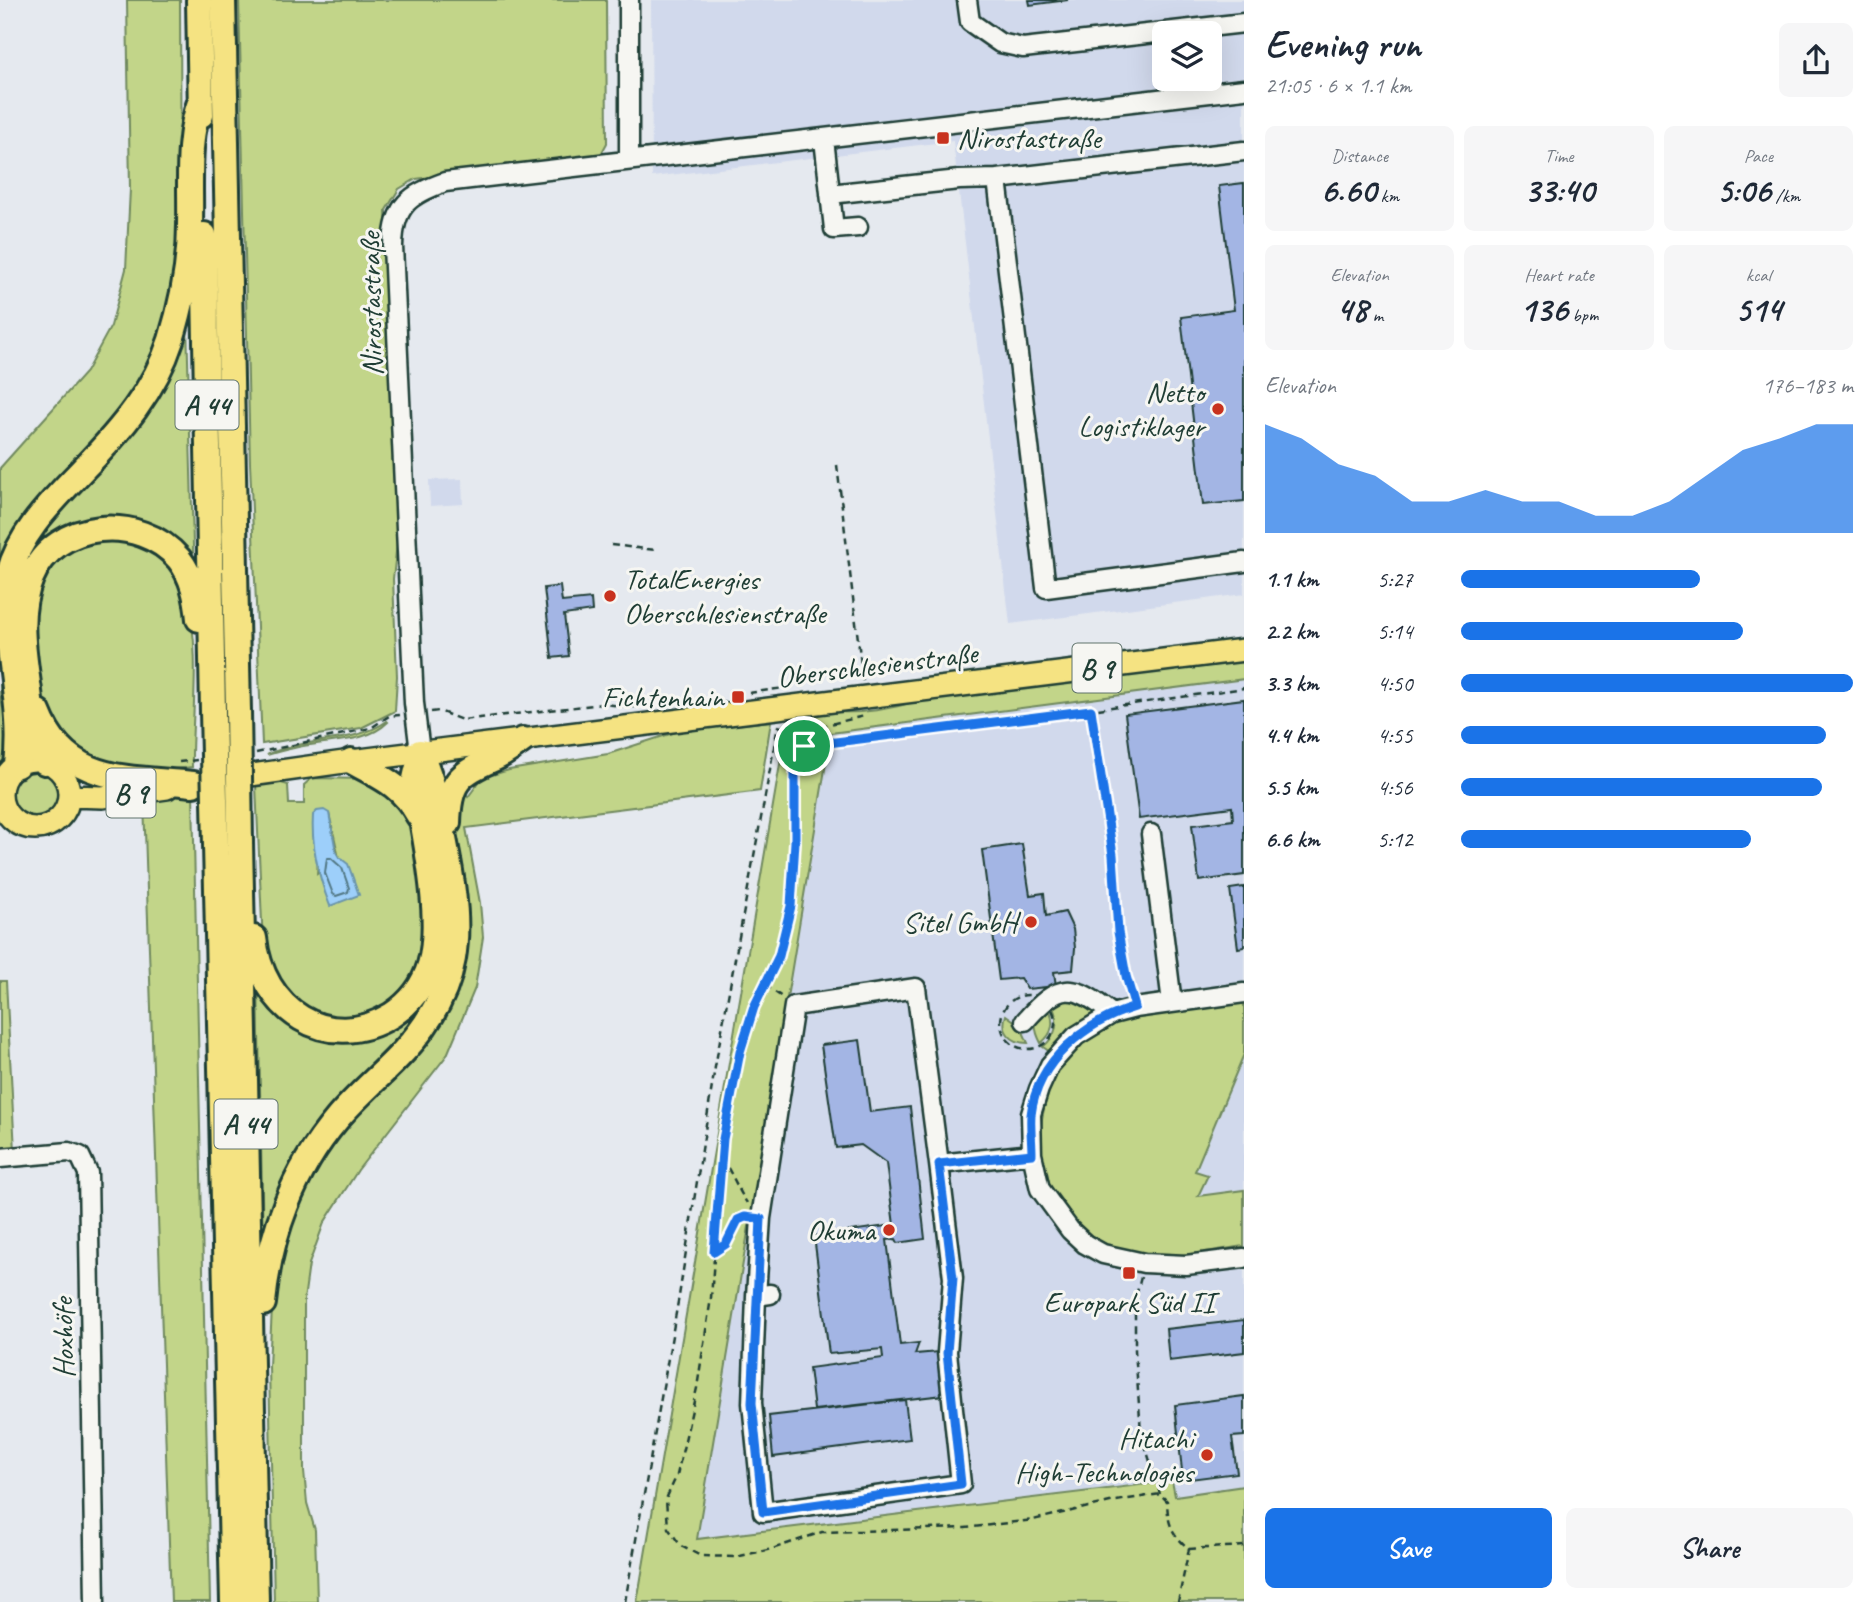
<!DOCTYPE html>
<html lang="en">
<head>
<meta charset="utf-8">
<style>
  body { margin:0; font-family:Caveat,sans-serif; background:#f6f6f7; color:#1f2937; height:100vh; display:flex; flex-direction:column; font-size:26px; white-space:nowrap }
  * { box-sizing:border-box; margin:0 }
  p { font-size:23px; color:#747a83 }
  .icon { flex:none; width:38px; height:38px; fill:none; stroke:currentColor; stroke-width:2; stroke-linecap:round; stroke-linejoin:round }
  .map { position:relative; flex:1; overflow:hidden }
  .side { display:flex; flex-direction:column; background:#fff; width:630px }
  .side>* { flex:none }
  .buttons { position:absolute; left:1152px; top:21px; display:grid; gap:14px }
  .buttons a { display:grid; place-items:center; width:70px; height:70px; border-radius:10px; background:#fff; box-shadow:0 7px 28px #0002; font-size:35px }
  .pin { position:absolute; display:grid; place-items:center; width:60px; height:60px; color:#fff; margin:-30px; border:4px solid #fff; border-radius:50%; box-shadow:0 2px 7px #0007 }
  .round { display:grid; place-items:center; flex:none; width:74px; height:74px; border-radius:10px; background:#f6f6f7 }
  .summary { display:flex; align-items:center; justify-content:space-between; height:119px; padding:0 21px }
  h1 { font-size:38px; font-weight:600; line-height:52px }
  .figures { display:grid; grid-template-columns:repeat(3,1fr); gap:10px; height:119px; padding:7px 21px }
  .figures div { display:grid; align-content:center; border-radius:10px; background:#f6f6f7; text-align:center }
  .figures b { font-size:35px; font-weight:600 }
  .figures small { font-size:19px; font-weight:400 }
  .figures p { font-size:19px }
  .chart { height:196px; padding:14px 21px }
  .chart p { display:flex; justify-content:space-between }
  .chart svg { width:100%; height:126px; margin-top:7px; fill:#1a73e8; opacity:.7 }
  .primary-button { display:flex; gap:14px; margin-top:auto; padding:14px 21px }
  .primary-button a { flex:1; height:80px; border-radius:10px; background:#1a73e8; color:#fff; font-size:28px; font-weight:600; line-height:80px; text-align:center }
  .primary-button a+a { background:#f6f6f7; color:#1f2937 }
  ul { padding:0 21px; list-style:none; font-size:23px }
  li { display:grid; grid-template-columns:112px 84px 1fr; align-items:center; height:52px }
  li i { height:18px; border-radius:9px; background:#1a73e8 }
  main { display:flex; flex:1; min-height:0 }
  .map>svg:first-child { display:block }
  .built { fill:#d1d9ec; fill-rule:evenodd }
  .green { fill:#c2d589; stroke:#70895e; stroke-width:2; fill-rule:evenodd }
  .water { fill:#9dcffa; stroke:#6b95ab; stroke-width:2 }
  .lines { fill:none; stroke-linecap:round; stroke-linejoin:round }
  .shore { stroke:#517783; stroke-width:2 }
  .building { fill:#a3b5e4; stroke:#1f3d34; stroke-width:2 }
  .minor-casing { stroke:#1f3d34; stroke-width:23 }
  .major-casing { stroke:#1f3d34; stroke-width:26 }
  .highway-casing { stroke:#1f3d34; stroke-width:30 }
  .path { stroke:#1f3d34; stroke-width:2.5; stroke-dasharray:7 5; stroke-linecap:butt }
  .minor { stroke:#f6f6f2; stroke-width:18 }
  .major { stroke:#f5e382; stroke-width:21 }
  .highway { stroke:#f5e382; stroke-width:24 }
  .highway-bridge-casing { stroke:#1f3d34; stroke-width:30; stroke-linecap:butt }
  .highway-bridge { stroke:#f5e382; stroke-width:24 }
  .route-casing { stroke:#fff; stroke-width:14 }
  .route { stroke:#1a73e8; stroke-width:9 }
  .poi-dot { fill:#c8321e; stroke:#f6f6f2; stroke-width:2.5 }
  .labels { text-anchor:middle; stroke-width:6; stroke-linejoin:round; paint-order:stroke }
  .shield { fill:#f6f6f2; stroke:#60746d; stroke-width:2 }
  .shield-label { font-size:28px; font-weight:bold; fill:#1f3d34 }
  .poi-label { font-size:30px; fill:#1f3d34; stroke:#f6f6f2; text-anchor:end }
  .street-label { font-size:30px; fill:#1f3d34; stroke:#f6f6f2 }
</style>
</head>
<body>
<main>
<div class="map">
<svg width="1244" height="1602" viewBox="0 0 1244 1602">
  <rect width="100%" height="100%" fill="#e5e9ef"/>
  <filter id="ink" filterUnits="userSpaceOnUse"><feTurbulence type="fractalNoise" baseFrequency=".0143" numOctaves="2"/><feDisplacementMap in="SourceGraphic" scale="14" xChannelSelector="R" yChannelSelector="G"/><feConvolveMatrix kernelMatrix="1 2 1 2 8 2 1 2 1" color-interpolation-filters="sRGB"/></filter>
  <g filter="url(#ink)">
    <path class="built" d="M651 0H1244V594L1010 624 953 141 652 177ZM1164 33H1209V79H1164Z
      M462 479 463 504 430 506 429 480Z
      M1244 679V1486L1174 1496 1172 1481 697 1539 831 733Z"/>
    <path class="green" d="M127 0H180L181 247 173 298 153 352 137 385 0 570V468L86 372 111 326 126 269 130 189Z
      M239 0H606L607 143 601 154 416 179 399 189 386 210 399 525 393 579 397 676 395 711 361 728 262 744 250 463Z
      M187 323 194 582 131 526 30 561 22 734 15 561Z
      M101 541C224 541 190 686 192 767L142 773 84 760 45 713 27 632 45 573 65 554 86 544Z
      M1244 659V679L831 733 697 1539 1172 1481 1175 1496 1244 1486V1602H637L785 735 794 716C821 709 834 713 860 712 884 710 906 706 929 696Z
      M0 684 6 708 8 765 0 777Z
      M387 721 388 722C368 742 336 740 310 745 295 747 281 751 267 755 271 752 279 750 286 748 319 738 358 742 387 721Z
      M771 721 760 791 466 828 480 903 483 937 475 988 447 1055 358 1170 324 1223 309 1264 304 1300V1471L307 1503 315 1530 317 1602H274L269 1366 273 1289 286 1231 326 1148 423 1042 452 820 462 786 468 797 482 778 509 770 608 754 679 731Z
      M10 795a24 24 0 1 1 48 0a24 24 0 1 1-48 0Z
      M312 778 368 779 408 809 424 902 420 968 390 1005 372 1014 348 1019 320 1017 282 989 263 946 256 785 278 782 288 785 289 804H304V785ZM329 813 339 858 317 874 318 860Z
      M193 793 210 1602H171L144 801Z
      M434 836 427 1006 335 1114 263 1251 258 978 340 1034 425 986Z
      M0 981H6L15 1151 0 1152Z
      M1069 995 1100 1011 1070 1031 1050 1052 1043 1047C1057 1035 1060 1022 1052 1005Z
      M1244 1001V1054L1195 1171 1208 1175 1198 1196 1244 1190V1246C1202 1252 1153 1265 1112 1247 1047 1219 1024 1145 1053 1082 1056 1076 1058 1068 1062 1063 1072 1049 1093 1034 1108 1026 1140 1010 1207 1006 1244 1001Z
      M1048 1006C1055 1021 1054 1033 1041 1043 1032 1026 1034 1017 1048 1006Z
      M1006 1015 1020 1025 1028 1043C1012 1043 1000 1032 1006 1015Z"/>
    <path class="water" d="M324 810 329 813 336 852 339 857 348 864 359 895 330 906C319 878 311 845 313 815L317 811Z"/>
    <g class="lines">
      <path class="shore" d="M327 858H331L342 868 349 888 348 892 336 896 333 894 325 873Z"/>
    </g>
    <path class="building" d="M1029 0H1068L1030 5Z
      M1244 183V501L1203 505 1181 317 1234 310 1219 186Z
      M560 586 562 602 591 599 592 611 564 615 569 656 552 658 544 588Z
      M1244 699V875L1199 881 1192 825 1233 820 1232 807 1139 819 1125 714Z
      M1022 844 1030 895 1044 893 1046 916 1065 912 1073 929 1075 948 1073 970 1054 972 1056 986 1027 989 1020 978 999 980 982 850Z
      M1244 887V947L1238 948 1230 889Z
      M860 1040 870 1112 910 1107 925 1239 898 1243 896 1239 887 1240 900 1345 919 1343 915 1354 938 1352 943 1395 814 1410 809 1368 883 1358 882 1349 829 1354 814 1236 894 1225 886 1163 861 1145 836 1148 821 1045Z
      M1244 1320V1352L1169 1361 1166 1329Z
      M1244 1396V1436L1232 1437 1237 1473 1183 1480 1175 1405Z
      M905 1400 910 1439 773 1457 769 1416Z"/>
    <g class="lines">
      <defs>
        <path id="minor" d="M629 0V159
          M967 0 970 22 1000 43 1023 48 1244 23
          M824 139 834 229 858 227
          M997 179 1046 588 1244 562
          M830 194 959 180 997 179 1244 151
          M420 752 414 703 393 246C394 205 409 195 445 182L1244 89
          M1151 834 1172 1003
          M1244 993 1135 1008 1112 1014 1076 1036 1050 1065 1039 1089 1031 1114 1032 1154 1040 1189 1070 1230 1085 1244 1103 1254 1144 1263 1186 1265 1244 1258
          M1025 1021C1059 982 1073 982 1112 1014
          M0 1158 69 1152 80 1156 88 1173 95 1602
          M770 1294 756 1296 761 1218 794 1006 916 988 939 1164 1032 1154
          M756 1296 752 1403 763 1512 961 1484 947 1352 953 1278 939 1164"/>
        <path id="major" d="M1 794a34 34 0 1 1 68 0a34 34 0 1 1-68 0Z
          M223 779 351 761 1244 650
          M69 796 103 797 167 788"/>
        <path id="highway" d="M199 0 201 115
          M223 0 238 711
          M204 235 213 711
          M38 712C66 785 129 777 193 784
          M351 761C381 777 402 785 419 816
          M45 762C31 740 32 709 28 684 23 648 17 612 31 578 55 519 140 513 179 559 193 577 197 598 199 619
          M17 765C25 701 0 638 9 574 20 531 55 499 85 467 121 430 155 390 171 340 182 304 190 264 190 225 191 183 186 140 201 99
          M448 823C449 781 459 774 495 758 505 754 514 746 523 740
          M240 843 256 1602
          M216 845 233 1602
          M254 938C261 1009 327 1055 392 1015 410 1003 424 985 430 965 444 917 423 830 415 779L417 770
          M263 1303C269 1236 293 1171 337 1119 357 1095 382 1075 404 1051 462 988 462 934 447 854 440 819 435 785 420 752"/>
      </defs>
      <use href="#minor" class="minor-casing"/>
      <use href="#major" class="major-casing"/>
      <use href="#highway" class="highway-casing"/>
      <path class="path" d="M837 465 863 681
        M611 545 655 550
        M749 693 791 687
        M1091 710 1113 855 1117 932 1131 994
        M431 712 439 711 462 720 602 704 635 707
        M778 726 797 732 804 746
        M797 732 864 716
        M256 753 371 728 389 716 400 715
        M179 762 197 760
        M765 985 782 997
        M1001 1022a27 27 0 1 1 54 0a27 27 0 1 1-54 0Z
        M721 1158C732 1172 737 1188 747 1203
        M714 1252 726 1244 738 1220 744 1218
        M1141 1277 1135 1300V1350L1141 1432 1160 1494
        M1189 1549 1244 1546
        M625 1602 679 1296 715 1067 778 726
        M1178 1602 1189 1549C1171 1533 1168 1525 1167 1501L1160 1494 1110 1502 1033 1520 965 1528 822 1532 772 1549 735 1557 701 1556 681 1546 668 1528 666 1499 677 1475 697 1388 711 1298 723 1139 740 1052 754 1007 779 956 791 906 795 842V761L804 746 1091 710 1244 688"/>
      <use href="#minor" class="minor"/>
      <use href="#major" class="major"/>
      <use href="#highway" class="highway"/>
      <defs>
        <path id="highway-bridge" d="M213 711 216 845
          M238 711 240 843"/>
      </defs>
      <use href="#highway-bridge" class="highway-bridge-casing"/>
      <use href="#highway-bridge" class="highway-bridge"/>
    </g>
  </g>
  <g class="lines" filter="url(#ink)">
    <defs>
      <path id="route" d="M1091 710 1113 855 1118 932 1126 976 1135 1007C1086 1022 1037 1060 1031 1115 1030 1128 1032 1141 1032 1154L939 1164 953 1278 947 1353 961 1484 763 1512 752 1403 761 1219 745 1217 738 1220 726 1244 714 1252 723 1139 740 1052 754 1007 779 956 791 906 795 842V761L804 746Z"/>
    </defs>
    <use href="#route" class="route-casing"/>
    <use href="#route" class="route"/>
  </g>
  <g class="poi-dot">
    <rect x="936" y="131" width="14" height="14" rx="3.5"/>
    <circle cx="1218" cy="409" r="7"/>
    <circle cx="610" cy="596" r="7"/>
    <rect x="731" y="690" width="14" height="14" rx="3.5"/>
    <circle cx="1031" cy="922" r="7"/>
    <circle cx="889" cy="1230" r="7"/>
    <rect x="1122" y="1266" width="14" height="14" rx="3.5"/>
    <circle cx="1207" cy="1455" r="7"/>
  </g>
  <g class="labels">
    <g class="shield">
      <rect x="175.5" y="380.5" width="63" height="49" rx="5"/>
      <rect x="1072.5" y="643.5" width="49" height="49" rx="5"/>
      <rect x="106.5" y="768.5" width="49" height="49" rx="5"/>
      <rect x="214.5" y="1099.5" width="63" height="49" rx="5"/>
    </g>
    <g class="shield-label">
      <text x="207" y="415">A 44</text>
      <text x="1097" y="678">B 9</text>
      <text x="131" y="803">B 9</text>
      <text x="246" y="1134">A 44</text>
    </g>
    <g class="poi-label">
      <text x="957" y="148" text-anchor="start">Nirostastraße</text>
      <text x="1204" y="402">Netto<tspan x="1204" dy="34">Logistiklager</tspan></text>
      <text x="624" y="589" text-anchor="start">TotalEnergies<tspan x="624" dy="34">Oberschlesienstraße</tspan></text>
      <text x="724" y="707">Fichtenhain</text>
      <text x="1017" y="932">Sitel GmbH</text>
      <text x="875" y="1240">Okuma</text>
      <text x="1129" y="1312" text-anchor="middle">Europark Süd II</text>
      <text x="1193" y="1448">Hitachi<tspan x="1193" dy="34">High-Technologies</tspan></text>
    </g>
    <g class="street-label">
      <text transform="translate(371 304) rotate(-91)" y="10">Nirostastraße</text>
      <text transform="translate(877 665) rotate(-7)" y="10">Oberschlesienstraße</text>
      <text transform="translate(63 1338) rotate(-91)" y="10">Hoxhöfe</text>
    </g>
  </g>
</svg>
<div class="buttons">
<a><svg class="icon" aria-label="layers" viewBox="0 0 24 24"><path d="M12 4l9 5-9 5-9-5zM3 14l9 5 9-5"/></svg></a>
</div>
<div class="pin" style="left:804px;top:746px;background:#1e9e55"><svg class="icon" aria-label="arrive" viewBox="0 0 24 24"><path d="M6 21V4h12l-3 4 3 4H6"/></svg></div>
</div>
<section class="side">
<div class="summary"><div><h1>Evening run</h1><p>21:05 · 6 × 1.1 km</p></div><a class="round"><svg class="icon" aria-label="share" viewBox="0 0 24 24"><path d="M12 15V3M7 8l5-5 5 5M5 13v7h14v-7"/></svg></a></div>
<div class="figures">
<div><p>Distance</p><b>6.60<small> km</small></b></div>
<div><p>Time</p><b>33:40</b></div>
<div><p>Pace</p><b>5:06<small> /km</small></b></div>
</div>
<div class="figures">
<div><p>Elevation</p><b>48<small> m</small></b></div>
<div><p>Heart rate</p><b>136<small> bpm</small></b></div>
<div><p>kcal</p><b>514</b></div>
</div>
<div class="chart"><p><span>Elevation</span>176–183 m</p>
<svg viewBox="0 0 160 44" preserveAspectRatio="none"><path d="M0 44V6L10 11L20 20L30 24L40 33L50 33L60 29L70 33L80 33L90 38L100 38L110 33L120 24L130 15L140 11L150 6L160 6V44z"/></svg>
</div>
<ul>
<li><b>1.1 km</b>5:27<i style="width:61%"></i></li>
<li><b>2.2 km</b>5:14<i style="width:72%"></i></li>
<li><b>3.3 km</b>4:50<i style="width:100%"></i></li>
<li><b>4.4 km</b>4:55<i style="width:93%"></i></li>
<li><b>5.5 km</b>4:56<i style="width:92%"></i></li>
<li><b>6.6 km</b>5:12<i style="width:74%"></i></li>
</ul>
<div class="primary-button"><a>Save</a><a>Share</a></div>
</section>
</main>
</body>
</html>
